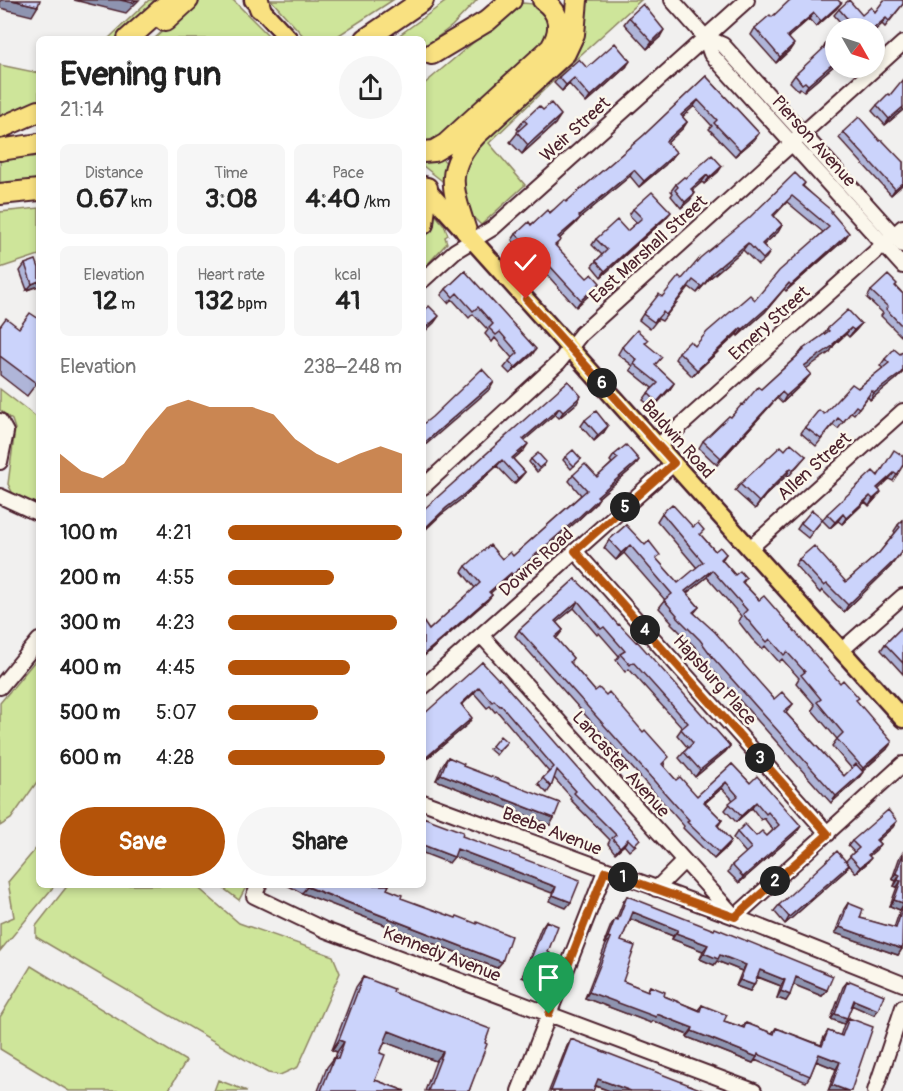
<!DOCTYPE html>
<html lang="en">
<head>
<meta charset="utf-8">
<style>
  body { margin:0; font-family:Pangolin,sans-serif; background:#f6f6f6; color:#222; height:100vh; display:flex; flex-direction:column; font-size:22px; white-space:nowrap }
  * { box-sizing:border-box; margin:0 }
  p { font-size:20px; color:#767676 }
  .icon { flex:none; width:33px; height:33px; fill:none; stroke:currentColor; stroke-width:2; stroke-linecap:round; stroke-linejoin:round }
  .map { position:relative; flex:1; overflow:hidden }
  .sheet { position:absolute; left:36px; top:36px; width:390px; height:852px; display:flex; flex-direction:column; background:#fff; border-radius:9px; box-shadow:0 3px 9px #0003 }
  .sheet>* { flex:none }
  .needle { width:39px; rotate:129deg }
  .tools { position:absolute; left:825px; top:18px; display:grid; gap:12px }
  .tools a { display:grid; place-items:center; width:60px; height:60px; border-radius:50%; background:#fff; box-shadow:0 3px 9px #0003; font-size:30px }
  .pin { position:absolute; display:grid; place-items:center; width:51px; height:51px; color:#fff; margin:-62px -26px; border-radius:50% 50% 50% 0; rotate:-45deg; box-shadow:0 0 6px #0007 }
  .pin .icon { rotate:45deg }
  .km { position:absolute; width:30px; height:30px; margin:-15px; border-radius:50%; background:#222; color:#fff; font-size:16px; line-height:30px; text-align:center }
  .round { display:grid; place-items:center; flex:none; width:63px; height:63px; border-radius:32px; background:#f6f6f6 }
  .headline { display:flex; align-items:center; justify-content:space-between; height:102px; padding:0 24px }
  h1 { font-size:33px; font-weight:700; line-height:45px }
  .figures { display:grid; grid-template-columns:repeat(3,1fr); gap:9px; height:102px; padding:6px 24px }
  .figures div { display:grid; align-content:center; border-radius:9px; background:#f6f6f6; text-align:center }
  .figures b { font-size:26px; font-weight:700 }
  .figures small { font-size:16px; font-weight:400 }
  .figures p { font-size:16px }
  .chart { height:168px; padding:12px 24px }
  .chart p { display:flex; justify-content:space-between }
  .chart svg { width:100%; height:108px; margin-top:6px; fill:#b45309; opacity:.7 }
  .primary-button { display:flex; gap:12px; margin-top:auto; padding:12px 24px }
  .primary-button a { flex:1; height:69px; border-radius:36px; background:#b45309; color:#fff; font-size:24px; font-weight:700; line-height:69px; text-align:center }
  .primary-button a+a { background:#f6f6f6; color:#222 }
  ul { padding:0 24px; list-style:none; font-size:20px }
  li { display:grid; grid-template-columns:96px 72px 1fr; align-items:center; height:45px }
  li i { height:15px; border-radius:8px; background:#b45309 }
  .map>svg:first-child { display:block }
  .green { fill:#cee59a; stroke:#8c8262; stroke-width:1.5 }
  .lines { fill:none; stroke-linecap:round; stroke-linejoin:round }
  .minor-casing { stroke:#4a1f2b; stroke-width:18 }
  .major-casing { stroke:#4a1f2b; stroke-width:21 }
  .highway-casing { stroke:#4a1f2b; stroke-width:24 }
  .minor { stroke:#fbf7ec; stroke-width:14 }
  .major { stroke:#f9e181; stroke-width:16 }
  .highway { stroke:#f9e181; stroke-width:20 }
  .wall { fill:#afb5d8; stroke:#4a1f2b; stroke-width:1.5; fill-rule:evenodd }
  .shaded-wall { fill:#8e94b0; stroke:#4a1f2b; stroke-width:1.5 }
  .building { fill:#cbd3fb; stroke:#4a1f2b; stroke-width:1.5 }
  .route-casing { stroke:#fff; stroke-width:12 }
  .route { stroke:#b45309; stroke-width:8 }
  .labels { text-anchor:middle; stroke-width:5; stroke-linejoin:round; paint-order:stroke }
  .street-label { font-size:18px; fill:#4a1f2b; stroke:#fbf7ec }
</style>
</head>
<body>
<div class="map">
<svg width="903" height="1091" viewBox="0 0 903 1091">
  <rect width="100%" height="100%" fill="#f1f0ef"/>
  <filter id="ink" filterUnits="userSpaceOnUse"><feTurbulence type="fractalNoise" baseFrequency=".0167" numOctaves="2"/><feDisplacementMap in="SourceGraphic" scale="12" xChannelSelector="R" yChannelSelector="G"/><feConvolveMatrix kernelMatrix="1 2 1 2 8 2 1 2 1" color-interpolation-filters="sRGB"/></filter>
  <g filter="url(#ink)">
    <path class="green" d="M149 0H163L120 39H108Z
      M197 0H233L272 39H154Z
      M271 0H393L333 39H306Z
      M448 0H477L452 26 423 48V39H394Z
      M582 0H641L575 60 489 143 525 185 481 225 462 206 459 166Z
      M520 3C549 3 554 17 548 42L437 145 423 146V85Z
      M0 65 39 73V104L0 123Z
      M436 155 450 165 446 184 423 166V158Z
      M39 156V180L0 184V161Z
      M39 208V255L0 268V212Z
      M433 212 444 225 448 235 445 237 447 243 423 269V238Z
      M0 389 39 419V507L13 494 8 484 15 429 12 420 0 410Z
      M39 656V779L11 819 0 826V703Z
      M39 845V885H55L0 951V923L14 917 8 882Z
      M68 885H195L239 923 333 956 340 973 298 1067 280 1075 268 1073 36 937V926Z
      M219 885H247L239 900Z
      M31 966 186 1061 168 1091H69L0 1049V1017Z
      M218 1080 247 1091H214Z"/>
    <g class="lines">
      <defs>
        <path id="minor" d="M672 0 705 37 711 54 903 266
          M705 37 723 45 903 245
          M423 280 455 251 493 228 747 0
          M0 421 6 432 0 462
          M658 446 903 227
          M423 487 559 362 581 334 903 43
          M0 496 39 514
          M749 549 903 411
          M575 551 828 834
          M481 635 735 917 903 764
          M842 650 903 596
          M0 687 39 640
          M423 687 674 463
          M423 802 735 917 903 984
          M259 885 254 896 325 930 754 1091
          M656 889 684 861
          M519 1091 605 871
          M875 1091 903 1007"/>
        <path id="major" d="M253 0 289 39
          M423 185 903 719"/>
        <path id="highway" d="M258 0 260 8
          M165 21 188 0
          M128 39 172 0
          M366 39 423 0
          M432 54 487 21 511 0
          M0 128 39 111
          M0 150 39 144
          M423 152 434 151 446 144 551 48C562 30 561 13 543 0
          M0 194 39 190
          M423 224 427 188
          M466 231C453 191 443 170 476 135L565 53 574 34 577 0"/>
      </defs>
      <use href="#minor" class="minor-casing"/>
      <use href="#major" class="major-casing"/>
      <use href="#highway" class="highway-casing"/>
      <use href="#minor" class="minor"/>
      <use href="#major" class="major"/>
      <use href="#highway" class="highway"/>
    </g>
    <path class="wall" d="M841 3 836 9 816 27 809 19 788 37 790 50 776 63 751 35 755 28 772 17Z
      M903 4 885 27 882 24 874 31V28H845L834 15 839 9 862 15Z
      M629 17 660 37 647 49 624 24Z
      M834 36 836 64 804 91 800 88 798 90 790 82 795 75 821 52 825 45Z
      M626 67 586 103 569 84 562 91 554 83 559 77 587 68Z
      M706 76 759 133 754 140 735 156 709 129 712 126 694 106 682 117 687 122 683 128 667 143 671 158 665 165 639 187 630 176 580 218 575 224 559 239 556 247 596 289 576 307 523 248 521 250 512 240 516 234 566 202 644 135Z
      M890 95 903 110 885 125 872 111 877 105Z
      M524 120 555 124 522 154 510 142 519 131 517 129Z
      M843 132 903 162V184L891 195 839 138Z
      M722 166 718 172 704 184 702 182 692 190 695 193 690 200 681 208 671 196 673 193 671 191 676 184 686 178Z
      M805 183 803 186 831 212 845 239 786 291 784 289 765 312 738 336 737 334 692 376 675 359 679 352 695 346 755 300 823 232 787 202 774 216 782 225 778 232 763 245 770 252 766 258 758 265 743 250 709 279 697 293 689 287 662 321 658 319 650 329 639 320 643 314 682 279Z
      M633 209 666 218 601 277 592 266 596 261 602 255 592 245 596 239 627 231 637 223 629 215Z
      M25 264 39 268V285L27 290 20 271Z
      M465 271 532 355 510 374 504 368 512 358 495 338 492 342 485 334 488 330 473 314 469 318 452 299 448 303 441 295 446 289Z
      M896 286 903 294V338L881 316 883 313 867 298 871 291Z
      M39 319V380L27 396 0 375V326L19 328Z
      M861 324 856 330 849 337 846 334 834 345 830 352 806 368V380L782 403 777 398 717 465 699 448 703 441 731 417 799 354 803 349 823 335 827 329Z
      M645 343 655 365 674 383 670 389 653 408 643 400 652 388 630 370 633 366 618 354 622 347Z
      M903 351V372L895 380 870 400 868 397 854 414 851 412 838 429 833 425 816 446 801 433 805 427 824 414 883 368 880 366 885 359 900 354Z
      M568 381 577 403 559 418 555 414 524 440V450L513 459 525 472 520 478 514 484 497 466 459 501 442 514Z
      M585 420 604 432 594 441 581 426Z
      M785 450 806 456 789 476 787 475 765 496 755 509 735 491 740 484Z
      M614 455 635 466 598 498 595 504 576 522 522 569 508 581 506 579 490 593 492 595 487 601 429 630 475 588 462 572 466 566 513 556 581 495 569 481 573 475 597 477 612 463 610 461Z
      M565 457 581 459 571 469 563 460Z
      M531 459 544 466 537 472 529 462Z
      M903 465 893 481 889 479 878 489 876 498 869 506 865 502 842 524 838 521 830 528 822 520 808 538 797 529 801 523 823 519 827 514 877 475Z
      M662 513 701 535 715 551 726 554 722 560 735 575 746 578 743 583 856 701 887 749 863 771 858 779 831 803 709 666 695 647 671 623 672 622 659 608 665 600 624 553 616 560 604 548 609 540 626 525 678 583 697 568 657 521ZM707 577 741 616 738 621 752 639 762 649 765 646 779 662 782 659 799 678 796 683 815 705 812 710 837 739 832 746 852 769 844 776 786 713 793 704 774 699 694 613 699 607 687 593Z
      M903 520 891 566 844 612 822 590 820 593 795 565 799 559 846 582 879 553 895 533 894 531 898 525Z
      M575 579 730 746 725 752 695 777 679 758 684 752 688 748 677 735 682 728 629 669 625 672 616 660 619 656 599 633 597 635 574 608 556 622 563 630 556 639 573 658 570 662 595 691 665 764 663 766 676 780 697 796 732 764 797 832 739 883 728 872 732 865 746 853 733 838 737 832 756 836H767L773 830 764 818 761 820 752 808 736 822 725 810 733 800 722 788 705 803 722 820 718 826 731 841 727 847 714 859 683 828 684 826 515 636 519 630Z
      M903 626V674L881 650 885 644Z
      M482 662 636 845 629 851 624 845 615 853 608 844 610 840 570 799 571 797 554 778 551 787 547 793 538 784 543 778 549 772 497 711 495 712 490 706 487 708 474 693 462 705 468 724 423 762Z
      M504 745 496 755 489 749 492 746Z
      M448 757 463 766 554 818 550 825 436 780 443 764Z
      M893 827 877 841 880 844 876 850 869 856 867 863 856 873 849 865 845 871 785 924 774 911 779 905 846 861 854 852 848 846 852 841Z
      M903 852V947L898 955 835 933 844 909 848 903 860 918 894 928 900 910 890 906 897 887 894 886 896 881 892 879 900 856Z
      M287 885H389L387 889 497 968 302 893Z
      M627 896 827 990 822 996 794 984 786 1001 777 998 781 986 757 977 754 985 750 991 736 986 742 971 717 961 714 965 700 959 703 951 672 939 673 936 630 919 621 941 623 981 647 991 650 986 664 996 698 1010 702 1005 724 1021 742 1027 746 1023 772 1033 776 1028 821 1045 824 1037 828 1031 840 1036 844 1024 849 1018 851 1091H828L836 1069 816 1061 810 1076 806 1082 755 1060 753 1063 687 1037 688 1035 653 1021 651 1023 585 998 606 944 604 943 611 925 615 919 616 920 623 902Z
      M546 921 548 952 541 976 536 983 522 977 541 928Z
      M363 977 393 992 485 1043 469 1091H425L436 1061 385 1042 380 1053 375 1080 405 1091H318L327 1067 334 1058H335L337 1052 332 1050 356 987Z
      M847 982 878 1010 874 1015 852 1005 844 1024 831 1019 843 987Z
      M571 1039 610 1091 595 1086 593 1091H549L567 1046Z"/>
    <path class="shaded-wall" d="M1 0H12L38 6 32 16 0 8V1Z
      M74 0H139L126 13Z
      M841 3 836 9 816 27 821 21Z
      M814 13 809 19 783 42 787 36Z
      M886 18 882 24 874 31V28Z
      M664 30 660 37 647 49 652 42Z
      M794 44 790 50 776 63 780 57Z
      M630 61 626 67 586 103 590 97Z
      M836 61V64L804 91 808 85Z
      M574 78 569 84 562 91 566 85Z
      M698 100 694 106 677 122 681 115Z
      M903 107V110L885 125 889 119Z
      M561 115 555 124 522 154 528 145Z
      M687 122 683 128 662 148 666 141Z
      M759 133 754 140 735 156 740 150Z
      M676 152 665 165 639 187 644 181Z
      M722 166 718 172 704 184 709 178Z
      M634 170 630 176 574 223 579 216Z
      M707 175 702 182 687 195 691 189Z
      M903 182V184L891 195 895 189Z
      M695 193 690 200 681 208 685 202Z
      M671 212 666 218 601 277 605 271Z
      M580 218 575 224 554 244 558 237Z
      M782 225 778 232 758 250 762 244Z
      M849 233 845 239 786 291 791 285Z
      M748 243 743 250 709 279 697 293 713 272Z
      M39 281V286L27 290 32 284Z
      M600 283 596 289 576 307 581 300Z
      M789 283 765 312 738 336 743 329Z
      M439 316 434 323 423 333V330Z
      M861 324 856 330 849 337 854 330Z
      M741 328 737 334 692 376 697 370Z
      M851 328 846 334 834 345 830 352 800 373 804 366 833 344Z
      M536 349 532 355 510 374 515 368Z
      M903 370V372L895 380 870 400 874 393Z
      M811 374 806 380 782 403 786 396Z
      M494 382 490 389 423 447V444Z
      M674 383 670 389 653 408 657 402Z
      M782 392 777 398 717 465 721 458Z
      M581 396 577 403 559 418 563 412Z
      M559 408 555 414 519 445 523 439Z
      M608 426 604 432 594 441 598 435Z
      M528 444 524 450 508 464 512 458Z
      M502 460 497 466 459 501 442 514 423 532V530L446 508Z
      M639 460 635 466 593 502 597 496Z
      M791 468 787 475 765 496 755 509 770 489Z
      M525 472 520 478 514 484 518 478Z
      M894 473 889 479 873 495 877 488Z
      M881 492 876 498 869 506 873 499Z
      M870 496 865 502 842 524 846 518Z
      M599 498 595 504 576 522 508 581 512 575Z
      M843 514 838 521 830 528 835 522Z
      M630 545 624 553 616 560 621 553Z
      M903 550 891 566 844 612 848 605Z
      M712 570 707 577 680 598 685 591Z
      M511 573 506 579 485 598 489 592Z
      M492 595 487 601 423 657V655Z
      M578 601 574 608 551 627 555 621Z
      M479 687 474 693 456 710 461 704Z
      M472 718 468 724 423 762V760Z
      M892 742 887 749 858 775 863 768Z
      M730 746 725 752 695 777 700 770Z
      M863 772 858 779 831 803 836 796Z
      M441 774 554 818 550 825 436 780Z
      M726 782 722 788 699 808 704 802Z
      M756 802 752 808 736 822 741 816Z
      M897 821 893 827 872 846 876 840Z
      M801 826 797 832 739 883 743 877Z
      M628 839 624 845 615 853 620 847Z
      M731 841 727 847 714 859 719 853Z
      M423 845 454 857 449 863 423 853Z
      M457 849 515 871 556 887 552 893 452 856Z
      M871 858 867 863 856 873 860 867Z
      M849 865 845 871 785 924 789 917Z
      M896 873 900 875 896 881 892 879Z
      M898 880 901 881 897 887 894 886Z
      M307 887 502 962 497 968 302 893Z
      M553 895 571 902 566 908 549 901Z
      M894 900 903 903V905L900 910 890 906Z
      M633 912 678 930 673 936 628 918Z
      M840 927 902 949 898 955 835 933Z
      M676 933 708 945 703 951 672 939Z
      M608 937 611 938 606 944 604 943Z
      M704 953 720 955 746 965 742 971 717 961 714 965 700 959Z
      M760 970 785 980 781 986 756 976Z
      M526 971 541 976 536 983 522 977Z
      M796 977 827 990 822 996 792 984Z
      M740 980 754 985 750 991 736 986Z
      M781 991 790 995 786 1001 777 998Z
      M589 992 657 1014 693 1028 688 1035 653 1021 651 1023 585 998Z
      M854 1000 878 1010 874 1015 851 1005Z
      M835 1014 847 1018 844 1024 831 1019Z
      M389 1031 443 1052 436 1061 382 1041Z
      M692 1031 757 1057 753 1063 687 1037Z
      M339 1040 344 1042 337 1052 332 1050Z
      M819 1054 840 1062 836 1069 814 1060Z
      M598 1079 631 1091H610L594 1085Z
      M832 1085 848 1091H828Z"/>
    <path class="building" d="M12 0H40L38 6Z
      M120 0H136L133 3Z
      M790 0H838L841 3 821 21 814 13 787 36 794 44 780 57 755 28 770 15 772 17Z
      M849 0 862 15 871 7 875 12 884 0H903V4L889 21 886 18 874 28H845L851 23 839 9Z
      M643 4 664 30 652 42 629 17Z
      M834 36 835 38 836 37V61L808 85 805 82 802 84 795 75 826 46 825 45Z
      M615 43 630 61 590 97 574 78 566 85 559 77 579 59 587 68Z
      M706 76 759 133 740 150 714 123 717 120 698 100 681 115 687 122 666 141 676 152 669 159 644 181 634 170 579 216 580 218 558 237 561 240 555 245 587 278 592 274 600 283 581 300 528 242 526 244 516 234 529 222 531 225 547 210 550 213 564 200 566 202 644 135Z
      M903 79V107L889 119 877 105 888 94 890 95Z
      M551 103 561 115 528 145 517 132 527 123 524 120 539 106 543 110Z
      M859 117 880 141 882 140 903 162V182L895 189 843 132Z
      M712 155 722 166 709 178 707 175 691 189 695 193 685 202 675 190 678 187 676 184 684 177 686 178Z
      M795 173 805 183 802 186 832 211 831 212 849 233 791 285 789 283 769 306 743 329 741 328 697 370 679 352 690 341 695 346 707 332 750 295 755 300 779 271 829 227 792 196 773 215 782 225 762 244 770 252 763 259 748 243 713 272 702 287 693 280 666 315 663 312 654 322 643 314 659 294 662 297 679 276 682 279 700 258 750 217Z
      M652 192 671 212 605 271 596 261 607 250 596 239 617 220 627 231 642 218 633 209Z
      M36 260 39 268V281L32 284 25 264Z
      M465 271 536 349 515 368 509 361 518 353 500 332 496 335 489 328 493 324 478 307 473 311 457 293 453 297 446 289Z
      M888 275 897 284 895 286 903 294V327L886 309 888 307 871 291Z
      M429 306 439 316 423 330V308L425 310Z
      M848 310 861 324 854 330 851 328 833 344 834 345 804 366 811 374 786 396 782 392 721 458 703 441 729 416 731 417 742 404 743 405 758 387 761 389 804 350 803 349 829 331 827 329Z
      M30 313 39 319V379L36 383 0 356V326L6 318 19 328Z
      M637 330 648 340 645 343 662 357 655 365 674 383 657 402 648 393 658 383 634 364 637 360 622 347Z
      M894 349 900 354 903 351V370L900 374 874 393 872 391 859 408 856 406 843 422 838 418 821 439 805 427 819 410 824 414 852 384 858 388 889 363 885 359Z
      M482 369 494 382 423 444V424L432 417Z
      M568 381 581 396 563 412 559 408 523 439 528 444 512 458 525 472 518 478 502 460 463 495 446 508 423 530V510Z
      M596 411 608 426 598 435 585 420Z
      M791 443 806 456 793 470 791 468 770 489 759 502 740 484 781 446 785 450Z
      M626 445 639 460 597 496 599 498 580 516 526 563 512 575 511 573 489 592 492 595 423 655V621L429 630 480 583 466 566 490 545 502 559 510 552 513 556 587 490 573 475 585 464 597 477 618 458 614 455Z
      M573 450 581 459 574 466 565 457Z
      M894 450 903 456V465L897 475 894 473 877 488 881 492 873 499 870 496 846 518 843 514 835 522 827 514 873 471 878 476Z
      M538 453 546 462 539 468 531 459Z
      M672 504 693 527 698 523 704 530 700 534 715 551 720 547 726 554 721 559 735 575 740 571 746 578 742 582 759 600 764 596 840 683 843 680 859 698 856 700 892 742 863 768 837 739 843 733 817 702 821 699 801 675 805 672 787 652 784 655 770 639 767 642 757 631 743 614 747 610 712 570 685 591 699 607 693 612 715 632 774 699 782 692 793 704 784 711 844 776 856 764 863 772 836 796 714 659 700 640 676 616 677 615 664 600 672 594 630 545 621 553 609 540 626 525 645 545 649 541 660 555 656 558 678 583 703 562 662 513Z
      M812 510 823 519 812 532 801 523Z
      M903 520V550L895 560 848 605 827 584 824 586 799 559 814 546 846 582 879 553 900 527 898 525Z
      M575 579 598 601 618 625 619 624 636 642 637 641 730 746 700 770 684 752 693 743 681 729 688 723 633 662 630 665 620 654 625 651 604 627 601 629 578 601 555 621 563 630 555 637 573 658 570 662 595 691 599 688 606 695 609 692 643 732 645 730 669 757 662 764 676 780 680 777 697 796 732 764 750 783 757 776 801 826 743 877 732 865 751 848 737 832 745 824 756 836 762 831 767 836 779 825 768 812 766 814 756 802 741 816 729 803 738 796 726 782 704 802 722 820 717 825 731 841 719 853 687 822 689 820 519 630Z
      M903 626V663L885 644Z
      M482 662 498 679 499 678 640 839 634 845 628 839 620 847 612 838 616 835 574 793 576 791 557 770 551 787 543 778 554 767 501 705 500 706 494 700 492 702 479 687 461 704 472 718 423 760V715Z
      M500 736 507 742 498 751 492 746Z
      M448 757 464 764 463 766 560 803 554 818 441 774Z
      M888 810 897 821 876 840 880 844 868 855 871 858 860 867 850 856 859 848 852 841Z
      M423 817 463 832 462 836 580 880 571 902 553 895 556 887 515 871 457 849 454 857 423 845Z
      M837 851 849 865 789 917 779 905Z
      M903 854V903L894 900 901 881 898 880 900 875 896 873Z
      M303 885H389L387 889 402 895 401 898 456 918 457 916 477 924V922L511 936 502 962Z
      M627 896 714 930 715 928 833 976 827 990 796 977 790 995 781 991 785 980 760 970 754 985 740 980 746 965 720 955 718 959 704 953 708 945 676 933 678 930 633 912 621 941 635 946 623 981 648 991 650 986 665 992 664 996 700 1011 702 1005 727 1015 724 1021 744 1028 746 1023 774 1034 776 1028 822 1046 828 1031 842 1036 849 1018 873 1027 851 1091H848L832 1085 840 1062 819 1054 810 1076 758 1054 757 1057 692 1031 693 1028 657 1014 656 1017 589 992 611 938 608 937 615 919 618 920Z
      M848 903 863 909 860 918 896 928 903 907 902 949 840 927Z
      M546 921 558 926 548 952 550 953 541 976 526 971Z
      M363 977 394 989 393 992 490 1029 485 1043 487 1044 469 1091H428L443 1052 389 1031 380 1053 385 1055 375 1080 405 1091H321L334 1058 338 1059 344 1042 339 1040Z
      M850 981 884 995 878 1010 854 1000 847 1018 835 1014 847 982 849 983Z
      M571 1039 705 1091H631L598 1079 593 1091H551Z"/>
  </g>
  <g class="lines" filter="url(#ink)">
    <defs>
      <path id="route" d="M526 299 674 463 575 551 828 834 735 917 605 871 549 1014"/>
    </defs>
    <use href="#route" class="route-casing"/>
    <use href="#route" class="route"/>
  </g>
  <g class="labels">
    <g class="street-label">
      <text transform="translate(575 129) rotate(-42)" y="6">Weir Street</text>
      <text transform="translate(814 141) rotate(48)" y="6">Pierson Avenue</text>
      <text transform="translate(648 249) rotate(-42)" y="6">East Marshall Street</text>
      <text transform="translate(769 323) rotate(-42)" y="6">Emery Street</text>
      <text transform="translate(678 439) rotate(48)" y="6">Baldwin Road</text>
      <text transform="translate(814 466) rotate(-42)" y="6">Allen Street</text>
      <text transform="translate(536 562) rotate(-42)" y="6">Downs Road</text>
      <text transform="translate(715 680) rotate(48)" y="6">Hapsburg Place</text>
      <text transform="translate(621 764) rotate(48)" y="6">Lancaster Avenue</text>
      <text transform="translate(552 831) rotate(21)" y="6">Beebe Avenue</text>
      <text transform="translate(442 954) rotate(21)" y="6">Kennedy Avenue</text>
    </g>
  </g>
</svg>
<div class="tools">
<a><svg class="needle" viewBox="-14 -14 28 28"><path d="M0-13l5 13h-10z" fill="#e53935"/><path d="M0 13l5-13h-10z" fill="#767676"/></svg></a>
</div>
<div class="pin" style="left:549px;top:1014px;background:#1e9e55"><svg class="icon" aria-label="arrive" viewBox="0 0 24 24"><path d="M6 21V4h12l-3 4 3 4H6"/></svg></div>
<div class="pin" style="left:526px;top:299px;background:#d93025"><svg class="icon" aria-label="check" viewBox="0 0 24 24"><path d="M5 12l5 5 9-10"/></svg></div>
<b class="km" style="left:623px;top:877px">1</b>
<b class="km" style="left:775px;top:881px">2</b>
<b class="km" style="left:760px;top:758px">3</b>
<b class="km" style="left:645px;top:630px">4</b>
<b class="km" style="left:625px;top:507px">5</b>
<b class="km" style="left:602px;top:383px">6</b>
<section class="sheet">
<div class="headline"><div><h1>Evening run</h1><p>21:14</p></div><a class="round"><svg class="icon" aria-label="share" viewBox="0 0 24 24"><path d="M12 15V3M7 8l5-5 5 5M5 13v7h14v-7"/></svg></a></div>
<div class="figures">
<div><p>Distance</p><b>0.67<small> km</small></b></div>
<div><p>Time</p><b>3:08</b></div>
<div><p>Pace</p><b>4:40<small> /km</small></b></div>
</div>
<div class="figures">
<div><p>Elevation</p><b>12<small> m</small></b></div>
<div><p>Heart rate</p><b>132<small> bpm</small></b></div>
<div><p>kcal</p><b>41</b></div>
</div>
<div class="chart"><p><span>Elevation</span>238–248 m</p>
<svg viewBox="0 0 160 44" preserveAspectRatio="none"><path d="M0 44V28L10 35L20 38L30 32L40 19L50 9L60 6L70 9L80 9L90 9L100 12L110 22L120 28L130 32L140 28L150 25L160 28V44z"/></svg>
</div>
<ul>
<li><b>100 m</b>4:21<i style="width:100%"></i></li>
<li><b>200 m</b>4:55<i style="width:61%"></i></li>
<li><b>300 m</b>4:23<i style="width:97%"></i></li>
<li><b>400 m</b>4:45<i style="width:70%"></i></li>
<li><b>500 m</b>5:07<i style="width:52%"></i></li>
<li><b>600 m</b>4:28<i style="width:90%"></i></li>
</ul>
<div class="primary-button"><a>Save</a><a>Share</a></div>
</section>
</div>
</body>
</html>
